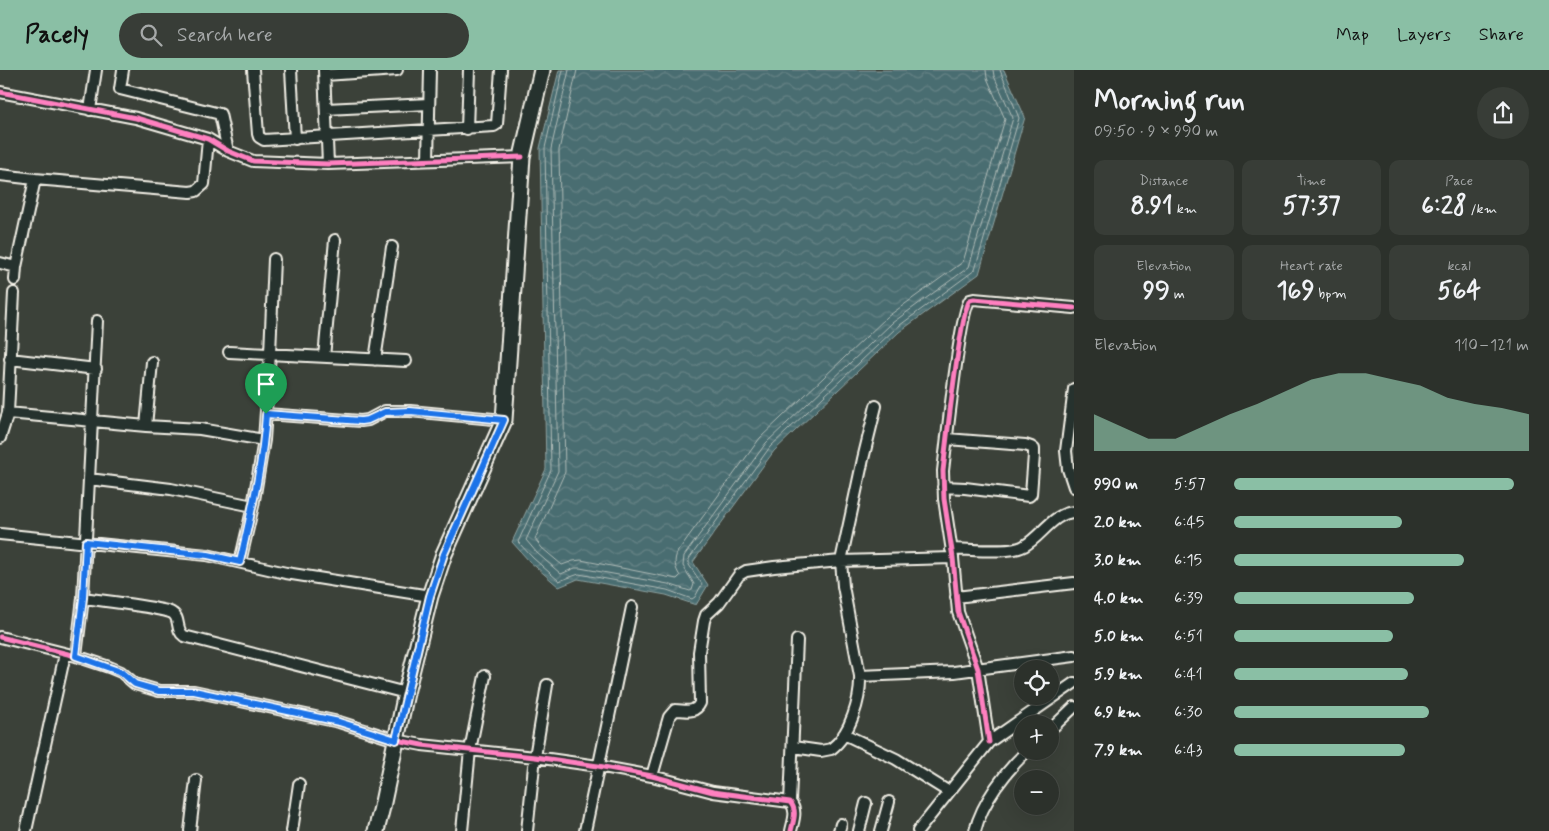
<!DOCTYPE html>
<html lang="en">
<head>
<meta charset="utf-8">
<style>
  body { margin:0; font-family:Mynerve,sans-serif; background:#383d37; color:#f1f3f6; height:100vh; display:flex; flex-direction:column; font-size:19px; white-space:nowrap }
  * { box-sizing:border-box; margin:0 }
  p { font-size:16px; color:#a6a9a9 }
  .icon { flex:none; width:28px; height:28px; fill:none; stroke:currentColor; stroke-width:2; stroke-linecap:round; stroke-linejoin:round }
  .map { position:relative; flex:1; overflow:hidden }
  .details { display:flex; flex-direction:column; background:#2c312b; width:475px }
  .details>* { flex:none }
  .fabs { position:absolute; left:1014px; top:590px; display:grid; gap:10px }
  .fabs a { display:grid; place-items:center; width:45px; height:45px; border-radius:50%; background:#2c312b; box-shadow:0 5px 20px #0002,0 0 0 1px #484c47; font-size:25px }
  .pin { position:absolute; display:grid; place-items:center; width:42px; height:42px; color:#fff; margin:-51px -21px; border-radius:50% 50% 50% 0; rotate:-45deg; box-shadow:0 0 5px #0007 }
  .pin .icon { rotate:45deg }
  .round { display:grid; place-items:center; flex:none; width:52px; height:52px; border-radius:26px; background:#383d37 }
  .headline { display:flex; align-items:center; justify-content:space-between; height:85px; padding:0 20px }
  h1 { font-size:28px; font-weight:800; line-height:38px }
  .metrics { display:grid; grid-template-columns:repeat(3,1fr); gap:8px; height:85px; padding:5px 20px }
  .metrics div { display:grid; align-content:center; border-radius:10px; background:#383d37; text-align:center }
  .metrics b { font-size:25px; font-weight:800 }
  .metrics small { font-size:14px; font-weight:400 }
  .metrics p { font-size:14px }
  .chart { height:140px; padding:10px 20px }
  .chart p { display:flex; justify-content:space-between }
  .chart svg { width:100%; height:90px; margin-top:5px; fill:#8abfa5; opacity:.7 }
  ul { padding:0 20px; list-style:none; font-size:16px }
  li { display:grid; grid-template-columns:80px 60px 1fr; align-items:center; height:38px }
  li i { height:12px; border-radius:6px; background:#8abfa5 }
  header { display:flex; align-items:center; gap:30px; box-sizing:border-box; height:70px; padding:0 25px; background:#8abfa5; color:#111 }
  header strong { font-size:24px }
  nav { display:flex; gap:28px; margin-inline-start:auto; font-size:18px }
  .search { width:350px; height:45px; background:#383d37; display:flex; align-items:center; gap:12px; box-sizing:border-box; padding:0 18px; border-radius:28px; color:#a6a9a9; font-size:19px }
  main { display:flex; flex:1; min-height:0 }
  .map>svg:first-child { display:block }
  .water { fill:url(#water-waves); stroke:#8ea2a1 }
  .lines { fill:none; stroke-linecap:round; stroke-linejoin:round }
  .shore { stroke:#b0bcb8; stroke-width:1 }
  .minor-casing { stroke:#f4f1e8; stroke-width:14 }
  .secondary-casing { stroke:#f4f1e8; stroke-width:19 }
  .minor { stroke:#26332d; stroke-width:10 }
  .secondary { stroke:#26332d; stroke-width:15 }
  .cycleway-casing { stroke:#26332d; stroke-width:8 }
  .cycleway { stroke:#ff80c0; stroke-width:5 }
  .route-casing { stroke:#fff; stroke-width:10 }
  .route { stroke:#1a73e8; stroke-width:6 }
</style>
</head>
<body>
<header>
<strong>Pacely</strong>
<div class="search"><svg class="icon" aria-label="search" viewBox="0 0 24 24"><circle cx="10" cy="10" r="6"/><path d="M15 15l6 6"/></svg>Search here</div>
<nav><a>Map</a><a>Layers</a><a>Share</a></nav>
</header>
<main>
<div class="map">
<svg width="1074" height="761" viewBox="0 0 1074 761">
  <defs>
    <pattern id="water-waves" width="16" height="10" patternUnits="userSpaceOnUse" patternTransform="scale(1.25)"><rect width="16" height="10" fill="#4a6d71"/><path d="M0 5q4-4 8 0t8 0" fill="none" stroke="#658285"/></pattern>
  </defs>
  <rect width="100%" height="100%" fill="#3b4139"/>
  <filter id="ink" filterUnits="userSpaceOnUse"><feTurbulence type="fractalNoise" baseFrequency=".02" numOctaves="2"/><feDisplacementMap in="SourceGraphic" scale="10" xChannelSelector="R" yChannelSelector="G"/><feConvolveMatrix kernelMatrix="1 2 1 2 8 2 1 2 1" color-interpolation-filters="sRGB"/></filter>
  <g filter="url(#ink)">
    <path class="water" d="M559 0H1004L1025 47 979 204 899 262 774 381 693 492 708 515 696 535 666 525 578 509 559 517 529 491 512 472 546 399 540 78Z"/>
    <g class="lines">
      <path class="shore" d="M563 0 545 78 551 400 518 472 533 488 559 511 579 504 667 520 692 529 695 527 702 514 689 495V489L770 377 896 258 975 200 1019 48 1000 0
        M569 0 551 79 558 401 526 470 537 483 561 504 575 498H580L668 514 690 521 692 520 694 514 683 496 684 486 766 373 892 253 969 197 1013 48 994 6 993 0
        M577 0 559 80 565 402 535 469 542 478 562 495 573 491 581 490 677 509 680 506C675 498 673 491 678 481L760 368 887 247 963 192 1005 49 987 8 986 0"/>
      <defs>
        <path id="minor" d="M123 0 120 19 220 44 228 81
          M253 0 258 64 259 67 264 70 494 56 497 54 501 0
          M291 0 295 69
          M324 0 328 94
          M325 5 397 0
          M0 22 136 48 208 69 228 81 253 91 328 94 522 87
          M326 39 429 34
          M90 40 96 0
          M467 59 469 0
          M428 90 430 0
          M0 105 35 109 190 122 196 121 204 114 208 69
          M0 193 16 197 35 109
          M15 210 16 197
          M229 282 406 291
          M324 287 335 170
          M10 289 96 299
          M375 290 392 177
          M1074 319 1066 381 1068 399 1074 417
          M8 343 14 223
          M266 344 361 351 368 350 385 341H410L504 350
          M146 356 152 292
          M0 368 8 343 146 356 200 359 264 370
          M89 409 171 419 253 436
          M943 417 965 418 1029 426 1031 424 1034 385V379L1031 377 1025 375 947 369
          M0 464 207 485 286 503 430 526
          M951 479C969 479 1010 484 1024 476 1041 467 1053 443 1074 442
          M240 492 253 436 264 370 270 283 274 189
          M956 527 1074 513
          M83 528C107 531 130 534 153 538 159 540 167 540 172 543 181 548 175 560 184 566L406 623
          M0 567 76 586 109 597 121 602 135 614 159 621H194L339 652 396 670 422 675 535 687 598 696 652 706 713 722 790 732C798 741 793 751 791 761
          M76 586 83 528 97 251
          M860 606 954 602 1074 586
          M1050 660 1074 637
          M844 664 896 689 949 722
          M989 672 978 599 958 542 953 488 944 429 943 401C946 376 960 241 970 230L974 229 1074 238
          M793 677 821 681 831 679C850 665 861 629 860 606L843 516 841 491 863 389 876 336
          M652 706 669 647 675 640C685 640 695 644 700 633L699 582 704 551 706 545 719 533 739 505 746 501 774 497 841 491 953 488
          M790 732 797 570
          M26 761 65 584
          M190 761 196 710
          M292 761 299 714
          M462 761 470 680 485 606
          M527 761 535 687 547 615
          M585 761 632 537
          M839 761 841 754
          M859 761 866 733
          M881 761 889 732
          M918 761 989 672 1074 613
          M975 761C982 732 1006 701 1027 681"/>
        <path id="secondary" d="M376 761 382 737 406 623 430 526 444 484 504 350 522 87 542 0"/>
      </defs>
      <use href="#minor" class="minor-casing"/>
      <use href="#secondary" class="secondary-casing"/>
      <use href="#minor" class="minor"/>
      <use href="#secondary" class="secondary"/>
      <defs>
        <path id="cycleway" d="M0 22 136 48 208 69 228 81 253 91 328 94 522 87
          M0 567 76 586 109 597 121 602 135 614 159 621H194L339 652 396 670 422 675 535 687 598 696 652 706 713 722 790 732C798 741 793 751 791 761
          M989 672 978 599 958 542 953 488 944 429 943 401C946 376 960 241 970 230L974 229 1074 238"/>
      </defs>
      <use href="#cycleway" class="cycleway-casing"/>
      <use href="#cycleway" class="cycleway"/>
    </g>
  </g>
  <g class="lines" filter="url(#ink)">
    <defs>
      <path id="route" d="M410 341 504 350 444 484 430 526 396 670 339 652 194 621H159L145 617 135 614 121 602 76 586 83 528 86 472 208 485 240 492C251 443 263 394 266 344L361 351 368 350 385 342Z"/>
    </defs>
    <use href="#route" class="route-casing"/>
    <use href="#route" class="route"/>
  </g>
</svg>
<div class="fabs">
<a><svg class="icon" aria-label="locate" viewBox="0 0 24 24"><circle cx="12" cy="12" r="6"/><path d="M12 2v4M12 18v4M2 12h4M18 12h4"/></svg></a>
<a>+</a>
<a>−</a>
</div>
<div class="pin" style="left:266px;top:344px;background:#1e9e55"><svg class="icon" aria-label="arrive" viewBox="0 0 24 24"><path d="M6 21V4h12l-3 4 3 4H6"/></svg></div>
</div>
<section class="details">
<div class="headline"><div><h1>Morning run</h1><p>09:50 · 9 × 990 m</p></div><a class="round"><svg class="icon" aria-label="share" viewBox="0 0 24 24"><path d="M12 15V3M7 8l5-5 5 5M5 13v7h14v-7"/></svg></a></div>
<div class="metrics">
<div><p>Distance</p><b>8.91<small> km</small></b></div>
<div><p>Time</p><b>57:37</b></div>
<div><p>Pace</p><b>6:28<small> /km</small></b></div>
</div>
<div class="metrics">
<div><p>Elevation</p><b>99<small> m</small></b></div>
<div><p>Heart rate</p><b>169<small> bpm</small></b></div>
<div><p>kcal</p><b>564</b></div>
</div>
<div class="chart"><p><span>Elevation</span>110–121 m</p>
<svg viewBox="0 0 160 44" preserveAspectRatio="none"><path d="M0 44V26L10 32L20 38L30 38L40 32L50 26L60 21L70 15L80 9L90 6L100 6L110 9L120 12L130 18L140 21L150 23L160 26V44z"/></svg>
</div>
<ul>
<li><b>990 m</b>5:57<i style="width:95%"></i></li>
<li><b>2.0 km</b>6:45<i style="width:57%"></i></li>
<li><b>3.0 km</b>6:15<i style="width:78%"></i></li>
<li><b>4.0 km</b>6:39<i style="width:61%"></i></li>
<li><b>5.0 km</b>6:51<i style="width:54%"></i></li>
<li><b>5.9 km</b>6:41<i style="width:59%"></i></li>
<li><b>6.9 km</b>6:30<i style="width:66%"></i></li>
<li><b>7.9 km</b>6:43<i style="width:58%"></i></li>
</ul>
</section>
</main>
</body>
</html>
